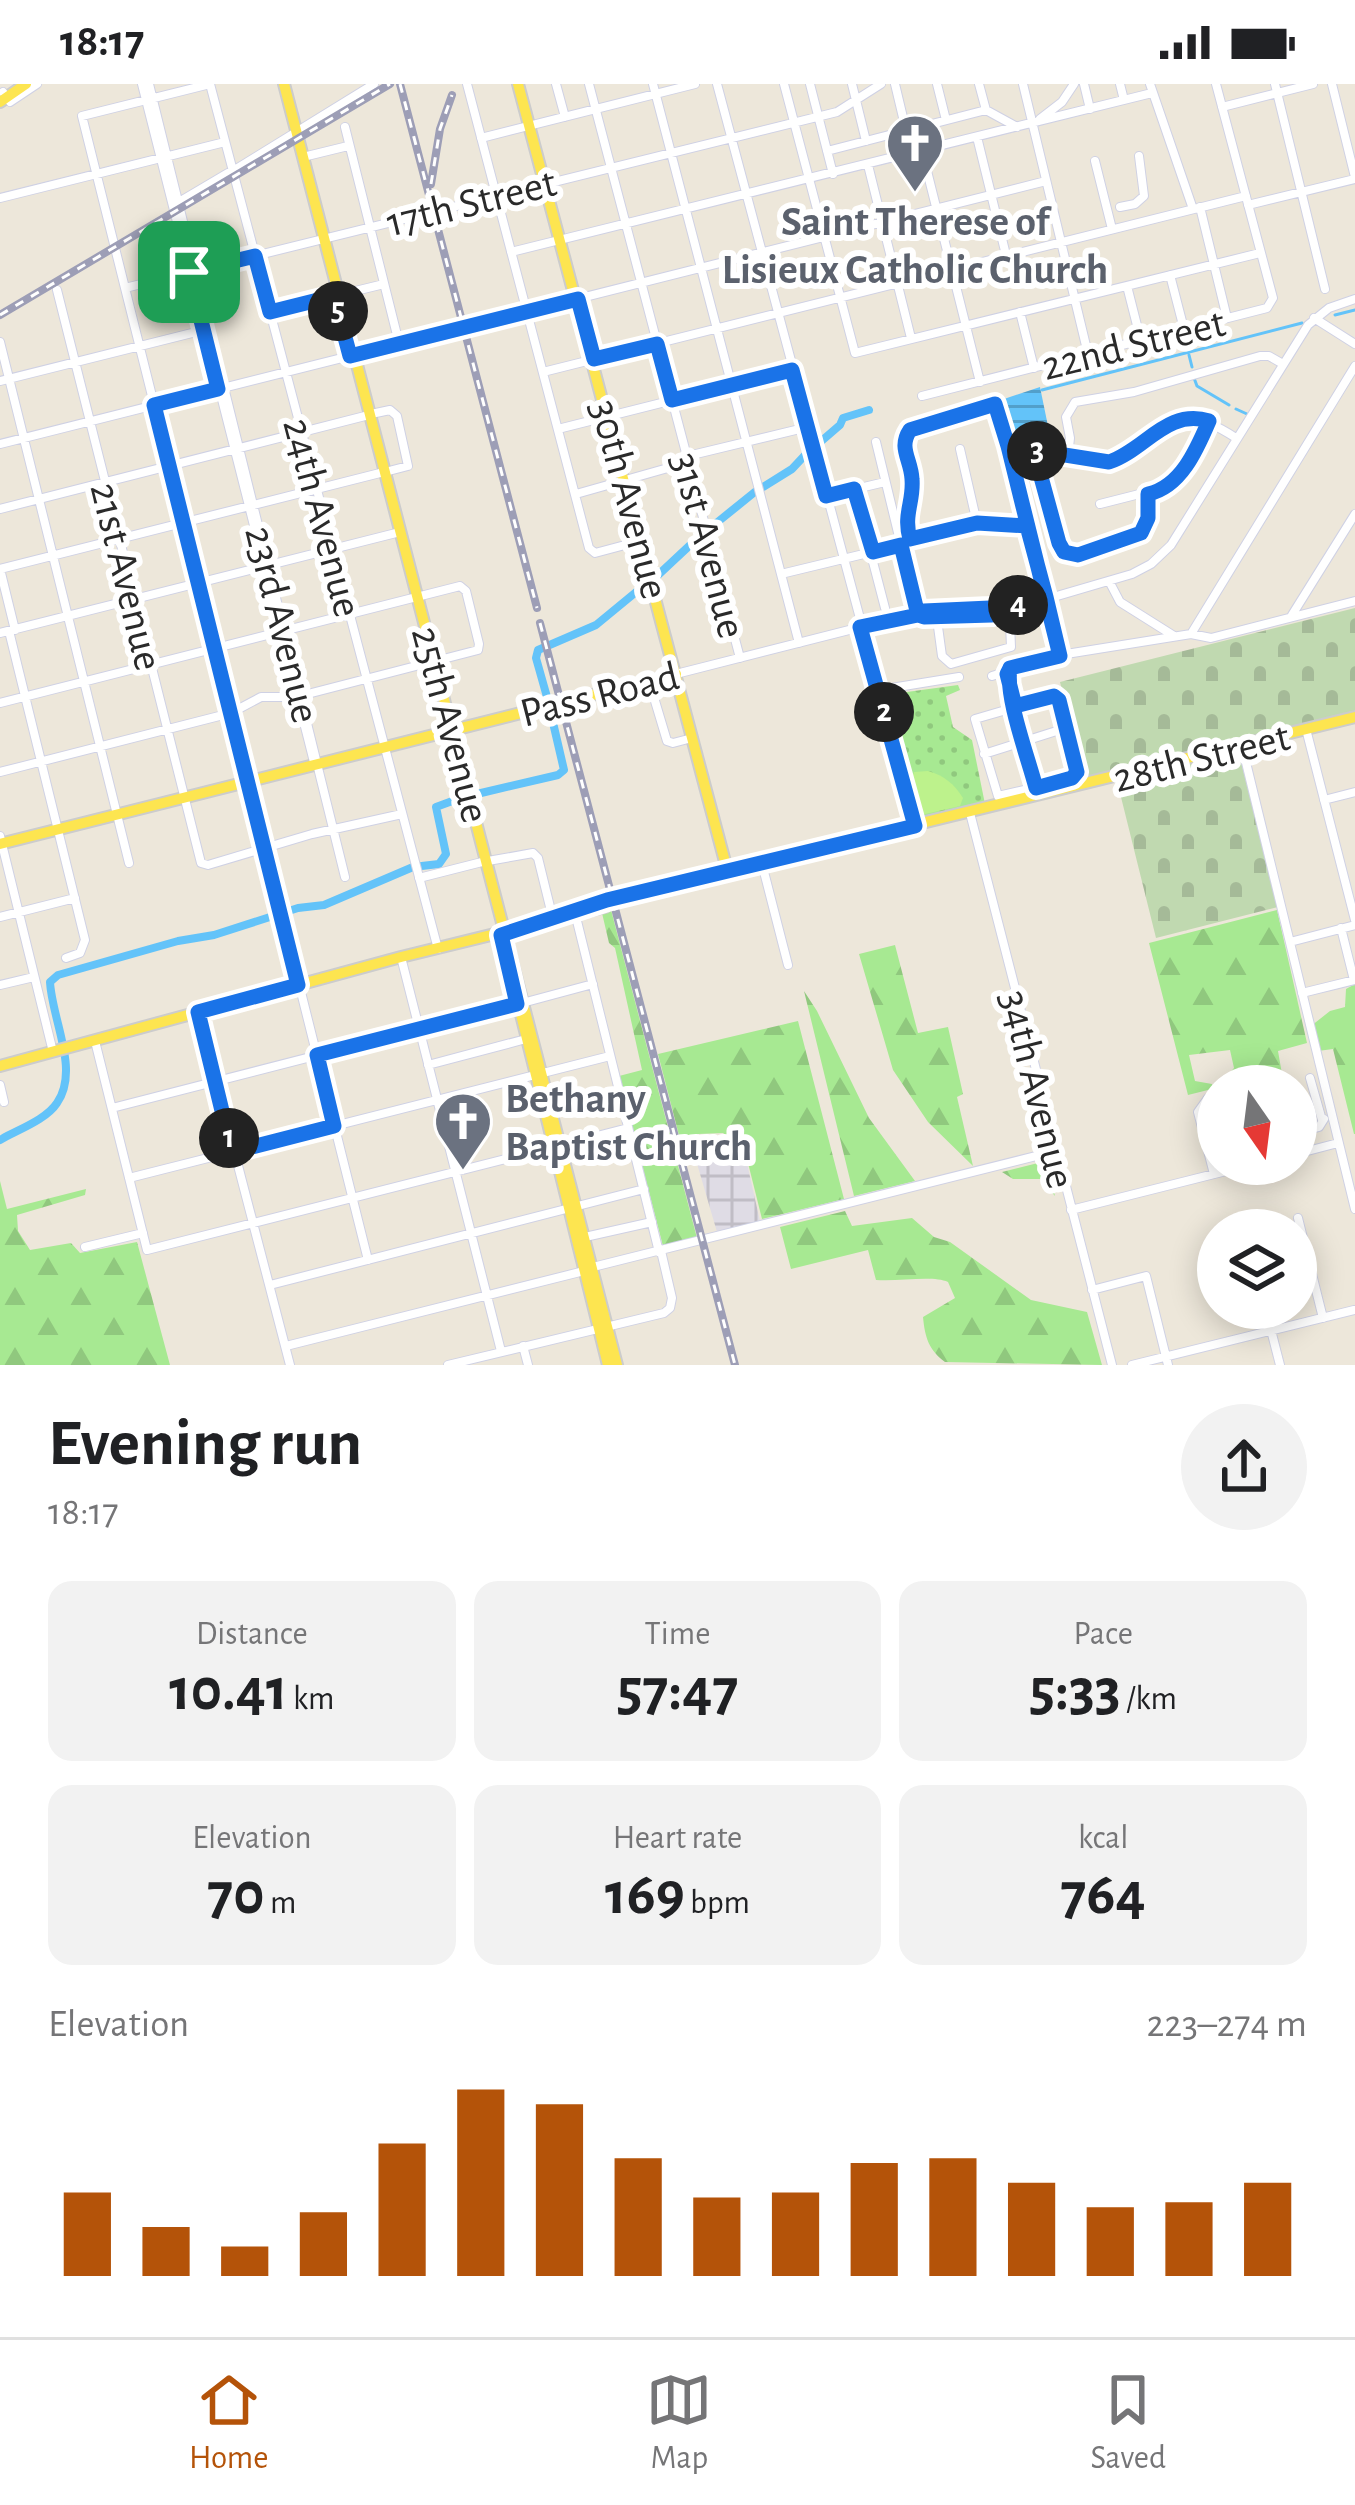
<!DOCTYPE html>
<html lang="en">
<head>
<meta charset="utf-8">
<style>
  body { margin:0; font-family:"Alegreya Sans",sans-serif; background:#f2f2f2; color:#202124; height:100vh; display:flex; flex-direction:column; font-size:45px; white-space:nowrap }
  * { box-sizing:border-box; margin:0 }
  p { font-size:39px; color:#757577 }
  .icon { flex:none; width:66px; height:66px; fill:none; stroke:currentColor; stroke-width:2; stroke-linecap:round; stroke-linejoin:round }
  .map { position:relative; height:1281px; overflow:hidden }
  .panel { display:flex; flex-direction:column; background:#fff; flex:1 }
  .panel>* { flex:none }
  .needle { width:78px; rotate:166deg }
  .fabs { position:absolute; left:1197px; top:981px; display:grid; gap:24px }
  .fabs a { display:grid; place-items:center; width:120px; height:120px; border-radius:50%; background:#fff; box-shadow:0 6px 30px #0003; font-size:60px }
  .pin { position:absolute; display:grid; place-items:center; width:102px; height:102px; color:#fff; margin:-51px; border-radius:24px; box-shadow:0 6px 18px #0006 }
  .km { position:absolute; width:60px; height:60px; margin:-30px; border-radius:50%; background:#222; color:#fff; font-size:33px; line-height:60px; text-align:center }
  .round { display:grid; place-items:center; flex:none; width:126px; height:126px; border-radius:63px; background:#f2f2f2 }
  .headline { display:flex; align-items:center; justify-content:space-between; height:204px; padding:0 48px }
  h1 { font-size:66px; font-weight:700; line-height:90px }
  .metrics { display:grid; grid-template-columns:repeat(3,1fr); gap:18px; height:204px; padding:12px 48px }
  .metrics div { display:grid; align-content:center; border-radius:24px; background:#f2f2f2; text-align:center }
  .metrics b { font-size:60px; font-weight:700 }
  .metrics small { font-size:33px; font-weight:400 }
  .metrics p { font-size:33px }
  .chart { height:336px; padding:24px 48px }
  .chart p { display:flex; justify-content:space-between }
  .chart svg { width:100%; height:216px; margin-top:12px; stroke:#b45309; stroke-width:6 }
  .status { display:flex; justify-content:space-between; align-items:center; height:84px; padding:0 60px; background:#fff; direction:ltr }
  .status svg { height:33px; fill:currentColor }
  .dock { display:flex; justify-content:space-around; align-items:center; height:168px; border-top:3px solid #e0e0e0; background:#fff; font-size:33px; color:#757577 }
  .dock a { display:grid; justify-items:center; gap:6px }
  .dock .selected { color:#b45309 }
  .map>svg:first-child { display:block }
  .industrial { fill:url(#industrial-grid) }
  .grass { fill:url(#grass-dots) }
  .forest { fill:url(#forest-firs) }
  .cemetery { fill:url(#cemetery-stones) }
  .pitch { fill:#bdf28c }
  .water { fill:url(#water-rules) }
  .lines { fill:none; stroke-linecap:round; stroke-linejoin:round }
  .stream { stroke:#63c3f9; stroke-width:3 }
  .river { stroke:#63c3f9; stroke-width:8 }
  .minor-casing { stroke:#cfd1e4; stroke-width:10 }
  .major-casing { stroke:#ccc; stroke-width:14 }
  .minor { stroke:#fff; stroke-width:8 }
  .major { stroke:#fde550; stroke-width:10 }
  .rail-casing { stroke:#9d9eb6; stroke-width:8 }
  .rail { stroke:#fff; stroke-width:3; stroke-dasharray:9; stroke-linecap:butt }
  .route-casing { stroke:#fff; stroke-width:24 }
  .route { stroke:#1a73e8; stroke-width:15 }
  .labels { text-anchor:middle; stroke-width:12; stroke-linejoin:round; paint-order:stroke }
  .street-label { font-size:42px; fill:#2a2a2a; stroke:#fff }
  .worship-label { font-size:42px; font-weight:bold; fill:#5b616d; stroke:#fff }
</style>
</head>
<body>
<div class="status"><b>18:17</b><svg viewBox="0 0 49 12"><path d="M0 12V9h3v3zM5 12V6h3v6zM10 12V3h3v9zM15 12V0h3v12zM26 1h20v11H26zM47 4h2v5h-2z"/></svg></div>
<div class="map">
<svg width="1355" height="1281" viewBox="0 0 1355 1281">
  <defs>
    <pattern id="industrial-grid" width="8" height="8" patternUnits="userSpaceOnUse" patternTransform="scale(3)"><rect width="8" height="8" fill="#dfdce5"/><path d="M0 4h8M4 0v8" fill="none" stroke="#c0bdc5"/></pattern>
    <pattern id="grass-dots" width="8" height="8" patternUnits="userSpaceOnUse" patternTransform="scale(3)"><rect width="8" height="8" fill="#a7e992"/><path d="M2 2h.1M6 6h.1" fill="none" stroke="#90c87e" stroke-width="1.8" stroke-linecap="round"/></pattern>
    <pattern id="forest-firs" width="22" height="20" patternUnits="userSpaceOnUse" patternTransform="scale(3)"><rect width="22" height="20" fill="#a7e992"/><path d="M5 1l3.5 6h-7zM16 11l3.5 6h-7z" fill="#90c87e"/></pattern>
    <pattern id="cemetery-stones" width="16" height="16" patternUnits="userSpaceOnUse" patternTransform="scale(3)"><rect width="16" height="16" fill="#c0d9b0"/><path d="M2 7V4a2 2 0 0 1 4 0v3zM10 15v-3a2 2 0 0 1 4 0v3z" fill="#a5ba98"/></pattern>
    <pattern id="water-rules" width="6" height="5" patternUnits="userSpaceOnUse" patternTransform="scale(3)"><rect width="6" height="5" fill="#63c3f9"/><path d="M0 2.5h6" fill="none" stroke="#529fca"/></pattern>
  </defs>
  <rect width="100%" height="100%" fill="#ede7da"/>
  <path class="industrial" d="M714 1051 720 1065 746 1075 760 1137 717 1148 693 1066 701 1053Z"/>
  <path class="grass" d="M958 601 960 606 946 612 953 643 972 656 985 720 918 737 883 615 885 611Z"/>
  <path class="forest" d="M611 826 697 1154 663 1162 619 992 642 986 615 864 609 859 602 829Z
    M1277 826 1307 959 1278 967 1282 990 1237 1002H1219L1234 984 1230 966 1189 971 1195 997 1212 1000V1005L1188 1011 1149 859Z
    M895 861 918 949 948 943 963 1010 957 1013 973 1082 928 1038 893 986 859 870Z
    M1355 900V1050H1354L1333 965 1318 967 1311 942 1330 927 1345 923 1346 905Z
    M804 907 817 927 869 1034 915 1097 854 1112Z
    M798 937 844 1115 762 1135 745 1067 723 1049 698 1050 688 1068 682 1063 658 970Z
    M1046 1077 1055 1112 1040 1095H1013L1002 1088Z
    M0 1097 7 1125 86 1105 85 1111 17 1131 18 1147 30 1166 71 1159 80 1169 137 1158 170 1281H0Z
    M845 1127 852 1142 912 1134 934 1153 950 1158 1031 1216 1087 1228 1102 1281 945 1278C929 1266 925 1254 923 1233L955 1214 948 1198C932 1191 898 1198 876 1196L868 1166 791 1185 780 1143Z"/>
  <path class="cemetery" d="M1355 524V629L1084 695 1060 598Z
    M1238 666 1278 823 1156 854 1117 697Z"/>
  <path class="pitch" d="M928 687C945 692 954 700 963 714L960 722 921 731 912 694 914 688Z"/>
  <path class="water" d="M1040 303 1049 347 1041 359C1014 355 1009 340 1004 315Z"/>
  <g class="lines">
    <path class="stream" d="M1335 231 1355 226
      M1189 271 1192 283
      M1194 294 1197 302 1229 321
      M1042 306 1302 239
      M1236 325 1247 330"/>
    <path class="river" d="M818 360 840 341 843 334 869 326
      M763 403 792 385 806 370
      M709 445 756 407
      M657 492 703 449
      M547 613 536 574 538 566 596 541 647 499
      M481 709 558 691 564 686 551 630
      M0 1056C17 1046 46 1036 57 1019 80 986 52 936 50 898L58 891 178 857 214 851 298 824 324 821 413 783 439 780 446 770 436 723 455 716"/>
    <defs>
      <path id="minor" d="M142 0 314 678
        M149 0 345 793
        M210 0 82 32 368 1176
        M210 0 438 865
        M467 0 589 464 595 469 640 457
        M556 0 565 33
        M589 0 740 574
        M653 0 799 559
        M717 0 915 740
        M784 0 855 269 1260 169
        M810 0 833 90
        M852 0 866 57
        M895 0 906 46 922 67 980 298
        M937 0 946 36
        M979 0 986 26 1017 43
        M1023 0 1088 270
        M1084 0 1090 25
        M1120 0 1124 16
        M1150 0 1193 125
        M1275 0 1325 205
        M1332 0 1355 93
        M3 8 10 18 37 0
        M1222 23 1313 0
        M1040 35 1062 18 1074 0
        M345 43 399 259
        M977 53 1006 171
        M481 54 695 0
        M827 67 986 26
        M303 73 348 62
        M1095 77 1112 145
        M868 81 911 254
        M233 87 374 0
        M0 114 225 58
        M179 118 228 89
        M1248 121 1355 95
        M1120 123 1135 120 1144 112 1139 72
        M1200 123 1227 234
        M511 168 1152 9
        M1170 191 1184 245
        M1127 202 1141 257
        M125 204 837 28 881 0
        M57 206 201 779 208 781 312 750 402 730
        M339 211 384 200
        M270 228 334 212
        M1020 228 1034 284
        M1314 234 1355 260
        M0 258 129 779
        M543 288 1246 112
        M0 297 208 245
        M922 312 1267 224 1273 214 1216 0
        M371 330 390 326 397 332 408 382 385 388
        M558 345 792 286
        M876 358 918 531
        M0 360 1046 97
        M1008 362 1113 378C1168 346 1172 312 1236 354
        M960 365 977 439
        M1039 367C1037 386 1055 459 1069 470L1078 471 1137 453 1148 434V410
        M1068 372 1070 354 1066 333 1075 318 1134 308 1260 272H1269L1283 280
        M854 405 885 524
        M576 410 675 382 696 370 808 343
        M826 412 885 398
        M1100 420 1167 403 1195 368 1209 337
        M0 425 365 332
        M1027 442 977 439 910 456C903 430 913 420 912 397 912 379 901 367 907 349L917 342 950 336 995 320 1060 571
        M781 490 901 461
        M1109 497 1120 518 1174 552
        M936 528 942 572 951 580 1011 563 1010 540 999 530
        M918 531H992L1132 490 1151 480 1171 461 1308 241 1329 224 1355 215
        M1292 531 1355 430
        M15 546 0 485 380 389
        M9 547 85 856 80 869 66 874
        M0 549 400 448
        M1191 550 1355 282
        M1008 589 1036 704
        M676 590 924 527 1011 521
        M992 592 1060 571 1191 550 1211 554 1355 517
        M649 597 667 657 673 659 692 654
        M879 606 959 593
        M1054 612 1059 616 1077 689 1072 695 998 712 975 635Z
        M0 619 460 502 466 507 479 560 478 566 296 613H261L231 629 0 688
        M1306 645 1355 836
        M1242 662 1355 1125
        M984 670 1066 644
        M1324 716 1355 708
        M970 729 1112 1281
        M0 752 53 968
        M488 777 533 769 538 774 553 835
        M762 780 788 881
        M419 794 482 778
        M575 829 659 1168
        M0 833 75 814
        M1341 844 1354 896
        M1290 858 1355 841
        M401 873 501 1267
        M0 901 34 893
        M1302 909 1355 896
        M526 918 593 900
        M198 928 290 1281
        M95 957 147 1166 553 1063
        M428 981 526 955
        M1310 994 1322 1036
        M0 1001 4 1018
        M112 1024 517 920
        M1296 1049 1319 1043 1324 1035
        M562 1061 628 1044
        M1296 1070 1338 1059
        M1214 1090 1198 1028 1208 1014 1218 1011
        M129 1094 610 972
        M1071 1126 1254 1080
        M1298 1134 1323 1234
        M585 1153 652 1138
        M85 1163 143 1149
        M593 1183 1056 1067
        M270 1201 644 1105
        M1092 1206 1146 1192 1168 1281
        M1271 1246 1280 1281
        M286 1262 584 1187
        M523 1262 528 1281
        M448 1281 664 1229 670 1224 672 1214 661 1167
        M1132 1281 1354 1226"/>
      <path id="major" d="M284 0 617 1281
        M518 0 728 789
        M0 18 26 0
        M0 760 676 590
        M598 822 607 816 1355 633
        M504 862 608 1281
        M0 982 401 873 605 823"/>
    </defs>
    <use href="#minor" class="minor-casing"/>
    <use href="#major" class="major-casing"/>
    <use href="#minor" class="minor"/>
    <use href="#major" class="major"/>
    <defs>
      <path id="rail" d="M400 0 537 524
        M431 100 440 45 452 11
        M0 231 390 0
        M540 539 735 1281"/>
    </defs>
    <use href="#rail" class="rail-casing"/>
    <use href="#rail" class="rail"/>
  </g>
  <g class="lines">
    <defs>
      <path id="route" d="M189 188 218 305 154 321 298 901 198 928 232 1068 334 1042 317 971 517 920 501 851 607 816 915 742 860 543 918 531 924 527 990 524 1046 513 1060 572 1010 584C1005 613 1028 673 1036 704L1072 694 1077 688 1059 616 1054 612 1015 622 1007 590 1010 584 1060 572C1043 501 1025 432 1008 362L1109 378C1145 366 1167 324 1209 337 1197 365 1181 403 1148 410V434L1141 449 1078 471 1064 468 1059 459 1038 382 1039 367 1008 362 995 320 910 346C898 364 911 375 912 395 914 418 903 430 910 455L977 439 1027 442 1046 513 992 531 924 533 918 531 901 461 873 468 854 405 826 412 792 286 672 316 657 260 594 275 578 215 350 272 334 212 270 228 255 172 189 188"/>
    </defs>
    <use href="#route" class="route-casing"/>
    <use href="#route" class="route"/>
  </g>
  <defs>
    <symbol id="church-pin" viewBox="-11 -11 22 30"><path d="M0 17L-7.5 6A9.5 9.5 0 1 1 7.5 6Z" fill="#6b7280" stroke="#fff"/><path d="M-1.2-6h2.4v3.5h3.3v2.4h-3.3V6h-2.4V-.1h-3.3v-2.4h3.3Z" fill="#fff"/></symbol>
  </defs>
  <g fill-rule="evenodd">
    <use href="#church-pin" x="882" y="26" width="66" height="90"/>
    <use href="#church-pin" x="430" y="1004" width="66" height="90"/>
  </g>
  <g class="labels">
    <g class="street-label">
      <text transform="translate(471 117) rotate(-14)" y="15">17th Street</text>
      <text transform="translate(1133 259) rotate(-14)" y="15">22nd Street</text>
      <text transform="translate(631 415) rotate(75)" y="15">30th Avenue</text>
      <text transform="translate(324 433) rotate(75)" y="15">24th Avenue</text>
      <text transform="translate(710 461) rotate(75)" y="15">31st Avenue</text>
      <text transform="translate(128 492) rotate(76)" y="15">21st Avenue</text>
      <text transform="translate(284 540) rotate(76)" y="15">23rd Avenue</text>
      <text transform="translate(599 609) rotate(-14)" y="15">Pass Road</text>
      <text transform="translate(452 640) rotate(75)" y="15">25th Avenue</text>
      <text transform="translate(1201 672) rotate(-14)" y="15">28th Street</text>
      <text transform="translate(1039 1005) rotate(76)" y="15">34th Avenue</text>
    </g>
    <g class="worship-label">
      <text x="915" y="151">Saint Therese of<tspan x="915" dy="48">Lisieux Catholic Church</tspan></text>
      <text x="505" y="1028" text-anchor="start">Bethany<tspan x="505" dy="48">Baptist Church</tspan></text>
    </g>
  </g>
</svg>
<div class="fabs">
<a><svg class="needle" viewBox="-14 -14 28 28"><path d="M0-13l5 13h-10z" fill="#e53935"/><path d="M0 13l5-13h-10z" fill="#757577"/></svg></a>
<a><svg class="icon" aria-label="layers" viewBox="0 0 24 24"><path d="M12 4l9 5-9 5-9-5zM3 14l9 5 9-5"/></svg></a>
</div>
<div class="pin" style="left:189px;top:188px;background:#1e9e55"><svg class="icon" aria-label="arrive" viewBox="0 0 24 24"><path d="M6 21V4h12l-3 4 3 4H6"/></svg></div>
<b class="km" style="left:229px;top:1054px">1</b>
<b class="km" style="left:884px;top:628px">2</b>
<b class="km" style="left:1037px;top:367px">3</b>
<b class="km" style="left:1018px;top:521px">4</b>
<b class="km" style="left:338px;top:227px">5</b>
</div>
<section class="panel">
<div class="headline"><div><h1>Evening run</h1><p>18:17</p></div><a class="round"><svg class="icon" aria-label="share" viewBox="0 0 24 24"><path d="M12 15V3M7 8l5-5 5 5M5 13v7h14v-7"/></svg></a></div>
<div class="metrics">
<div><p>Distance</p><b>10.41<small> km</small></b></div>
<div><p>Time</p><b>57:47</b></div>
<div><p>Pace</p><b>5:33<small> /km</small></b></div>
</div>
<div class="metrics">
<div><p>Elevation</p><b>70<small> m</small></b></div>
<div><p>Heart rate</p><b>169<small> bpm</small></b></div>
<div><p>kcal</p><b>764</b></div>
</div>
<div class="chart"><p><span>Elevation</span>223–274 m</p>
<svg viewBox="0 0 160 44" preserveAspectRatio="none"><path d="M5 44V27M15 44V34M25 44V38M35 44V31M45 44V17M55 44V6M65 44V9M75 44V20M85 44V28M95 44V27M105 44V21M115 44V20M125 44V25M135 44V30M145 44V29M155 44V25"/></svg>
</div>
</section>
<nav class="dock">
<a class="selected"><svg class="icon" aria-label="home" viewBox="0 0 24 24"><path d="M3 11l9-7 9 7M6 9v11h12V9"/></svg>Home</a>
<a><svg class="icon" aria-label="map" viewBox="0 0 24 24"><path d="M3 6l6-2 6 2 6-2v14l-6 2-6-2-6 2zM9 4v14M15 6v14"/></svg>Map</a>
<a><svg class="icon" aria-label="saved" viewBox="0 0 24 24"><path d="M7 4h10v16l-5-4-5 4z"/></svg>Saved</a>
</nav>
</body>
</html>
